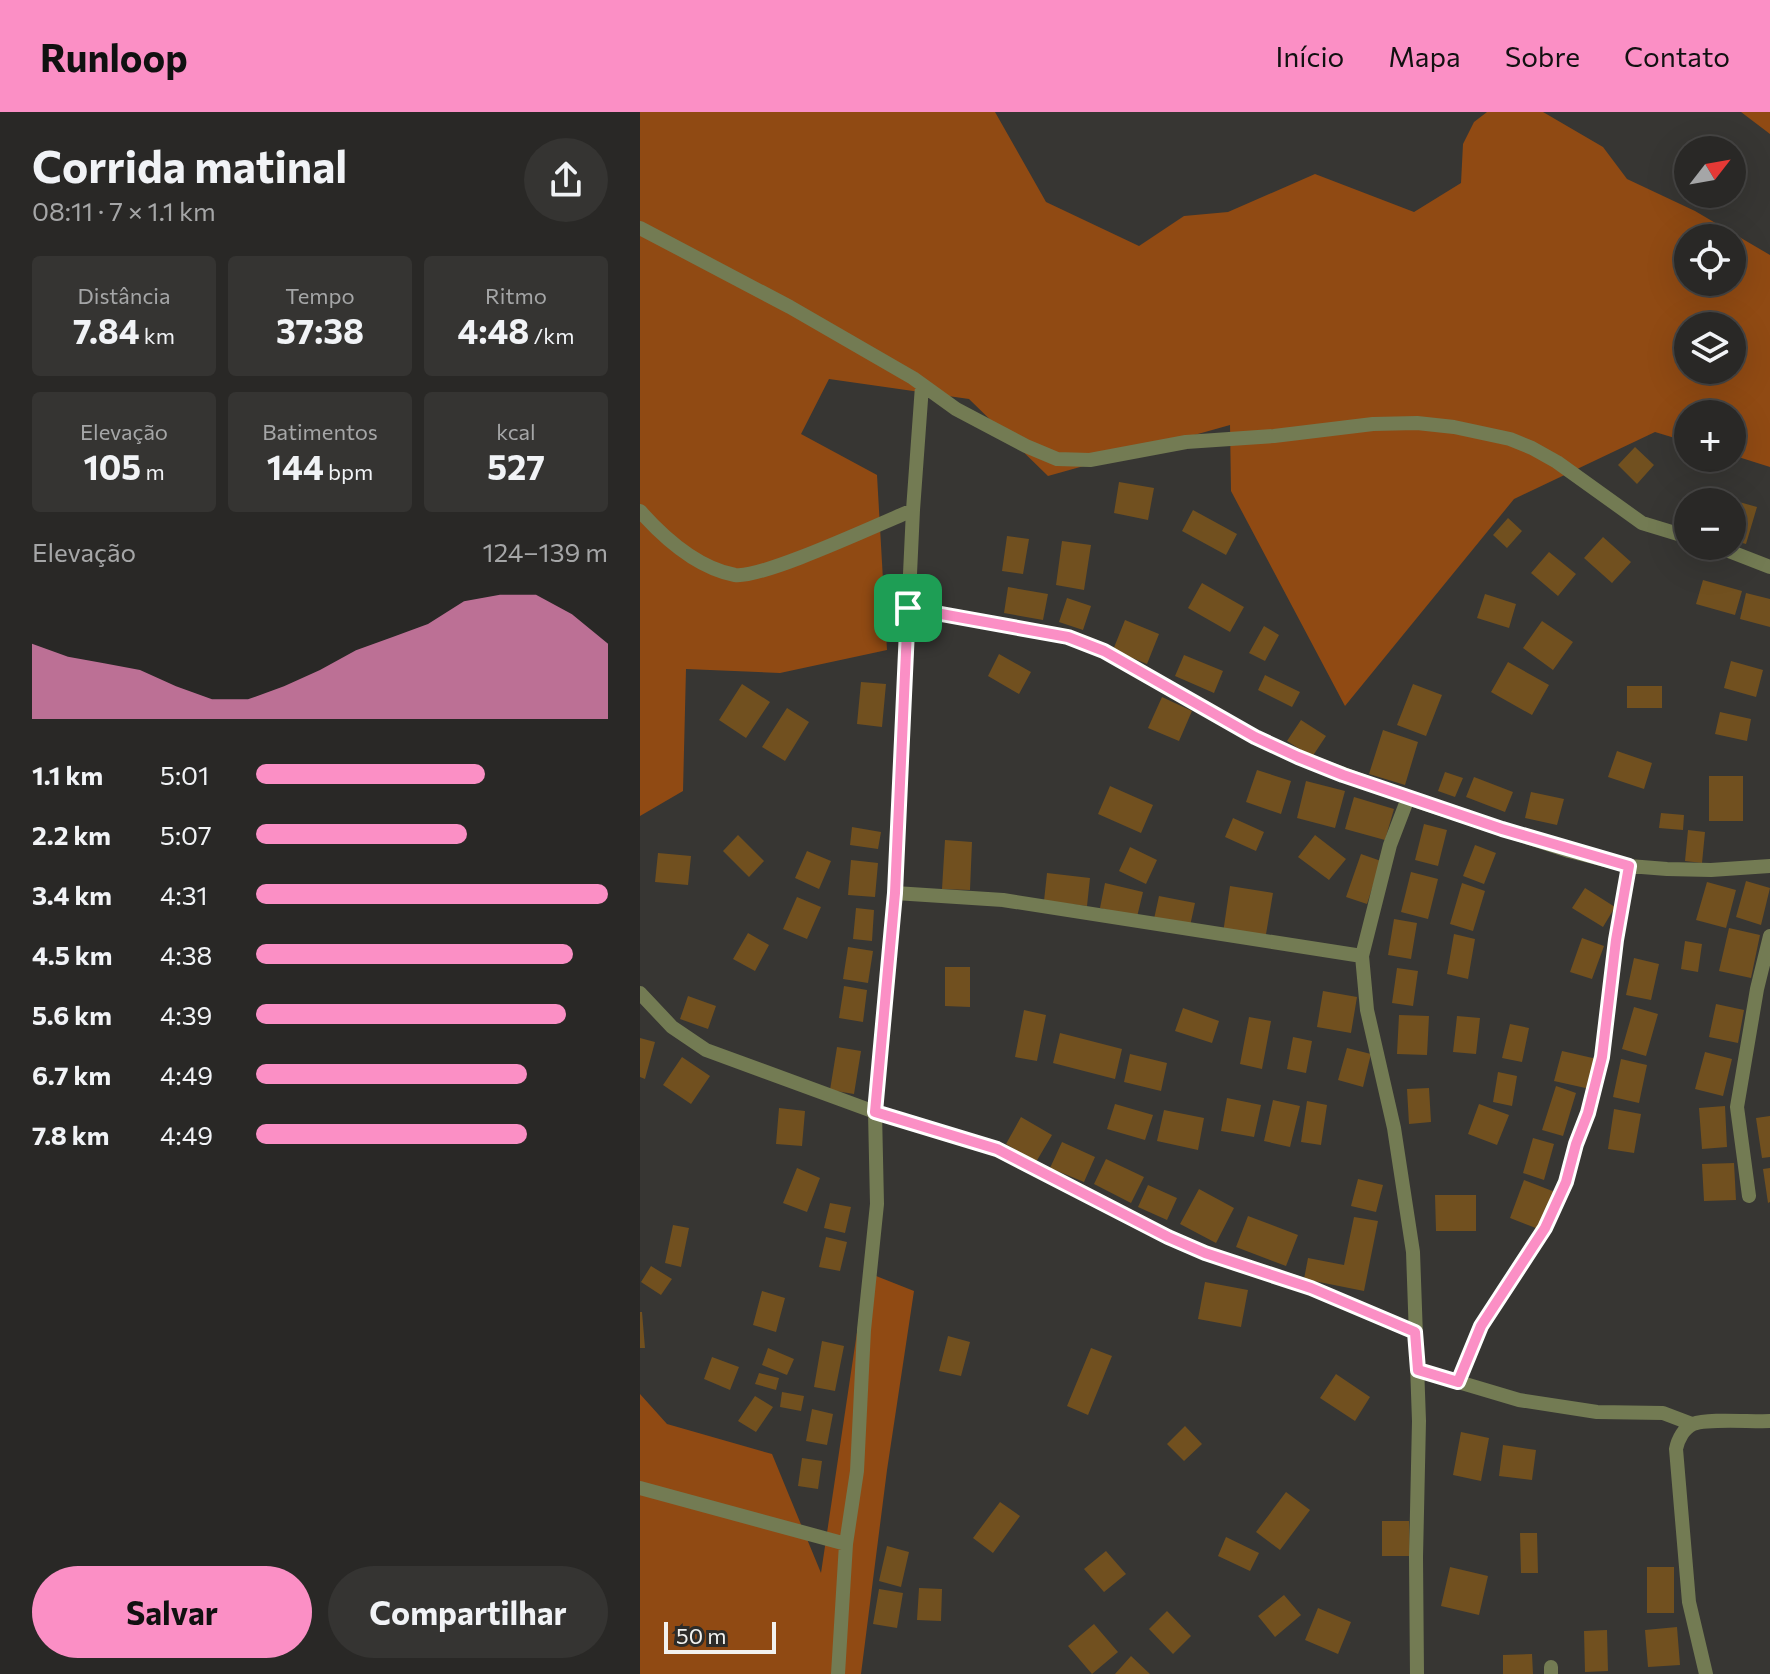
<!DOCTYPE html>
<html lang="pt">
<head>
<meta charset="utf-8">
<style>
  body { margin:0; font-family:Commissioner,sans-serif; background:#353432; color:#f1f3f6; height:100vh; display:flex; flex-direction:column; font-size:30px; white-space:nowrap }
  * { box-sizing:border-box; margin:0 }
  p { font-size:26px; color:#a5a6a7 }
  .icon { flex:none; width:44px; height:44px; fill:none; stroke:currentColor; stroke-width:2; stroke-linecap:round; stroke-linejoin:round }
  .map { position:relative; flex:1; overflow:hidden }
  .side { display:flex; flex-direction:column; background:#292826; width:640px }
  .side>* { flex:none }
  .needle { width:52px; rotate:59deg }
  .fabs { position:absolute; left:1034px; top:24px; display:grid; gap:16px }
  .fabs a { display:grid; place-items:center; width:72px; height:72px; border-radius:50%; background:#292826; box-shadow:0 8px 32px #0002,0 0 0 2px #454443; font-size:40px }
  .scale { position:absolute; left:24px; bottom:20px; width:112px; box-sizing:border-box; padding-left:8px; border:4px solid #f2f2ef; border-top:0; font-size:22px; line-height:28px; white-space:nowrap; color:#f2f2ef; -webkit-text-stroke:6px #2d2c29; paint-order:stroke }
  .pin { position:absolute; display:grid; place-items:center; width:68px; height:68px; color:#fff; margin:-34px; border-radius:16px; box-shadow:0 4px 12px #0006 }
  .round { display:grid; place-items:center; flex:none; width:84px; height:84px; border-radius:42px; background:#353432 }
  .overview { display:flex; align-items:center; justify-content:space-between; height:136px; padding:0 32px }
  h1 { font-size:44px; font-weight:700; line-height:60px }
  .stats { display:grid; grid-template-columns:repeat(3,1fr); gap:12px; height:136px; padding:8px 32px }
  .stats div { display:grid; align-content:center; border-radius:8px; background:#353432; text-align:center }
  .stats b { font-size:34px; font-weight:700 }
  .stats small { font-size:22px; font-weight:400 }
  .stats p { font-size:22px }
  .chart { height:224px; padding:16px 32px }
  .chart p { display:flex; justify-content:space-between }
  .chart svg { width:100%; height:144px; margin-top:8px; fill:#fb8fc5; opacity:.7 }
  .primary-button { display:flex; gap:16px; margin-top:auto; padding:16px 32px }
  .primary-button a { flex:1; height:92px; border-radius:48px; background:#fb8fc5; color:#111; font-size:32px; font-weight:700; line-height:92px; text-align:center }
  .primary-button a+a { background:#353432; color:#f1f3f6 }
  ul { padding:0 32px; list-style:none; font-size:26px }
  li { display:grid; grid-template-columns:128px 96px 1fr; align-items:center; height:60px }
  li i { height:20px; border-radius:10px; background:#fb8fc5 }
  header { display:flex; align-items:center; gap:48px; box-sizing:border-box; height:112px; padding:0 40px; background:#fb8fc5; color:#111 }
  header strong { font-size:38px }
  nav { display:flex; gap:44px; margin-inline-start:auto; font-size:28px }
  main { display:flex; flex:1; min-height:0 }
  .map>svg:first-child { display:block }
  .green { fill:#904a13; fill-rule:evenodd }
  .building { fill:#71501f }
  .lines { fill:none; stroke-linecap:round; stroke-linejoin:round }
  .minor { stroke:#737b53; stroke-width:14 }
  .route-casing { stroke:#fff; stroke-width:16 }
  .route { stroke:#fb8fc5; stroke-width:10 }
</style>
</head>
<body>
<header>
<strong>Runloop</strong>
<nav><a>Início</a><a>Mapa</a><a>Sobre</a><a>Contato</a></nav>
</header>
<main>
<section class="side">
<div class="overview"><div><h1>Corrida matinal</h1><p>08:11 · 7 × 1.1 km</p></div><a class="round"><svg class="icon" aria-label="share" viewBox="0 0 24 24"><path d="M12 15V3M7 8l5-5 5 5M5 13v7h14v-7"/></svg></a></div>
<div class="stats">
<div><p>Distância</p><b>7.84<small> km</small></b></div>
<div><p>Tempo</p><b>37:38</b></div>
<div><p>Ritmo</p><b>4:48<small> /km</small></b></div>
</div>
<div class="stats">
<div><p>Elevação</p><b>105<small> m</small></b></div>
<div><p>Batimentos</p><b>144<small> bpm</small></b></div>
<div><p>kcal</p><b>527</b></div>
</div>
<div class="chart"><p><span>Elevação</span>124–139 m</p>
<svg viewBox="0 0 160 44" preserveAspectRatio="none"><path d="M0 44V21L10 25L20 27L30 29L40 34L50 38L60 38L70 34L80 29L90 23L100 19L110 15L120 8L130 6L140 6L150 12L160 21V44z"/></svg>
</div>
<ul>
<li><b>1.1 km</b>5:01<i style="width:65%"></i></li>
<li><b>2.2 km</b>5:07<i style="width:60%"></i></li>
<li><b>3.4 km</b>4:31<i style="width:100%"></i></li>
<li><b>4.5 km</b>4:38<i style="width:90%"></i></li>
<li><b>5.6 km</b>4:39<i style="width:88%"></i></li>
<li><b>6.7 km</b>4:49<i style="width:77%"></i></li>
<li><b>7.8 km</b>4:49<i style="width:77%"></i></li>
</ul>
<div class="primary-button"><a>Salvar</a><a>Compartilhar</a></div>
</section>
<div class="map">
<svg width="1130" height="1562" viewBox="0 0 1130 1562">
  <rect width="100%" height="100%" fill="#373633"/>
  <path class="green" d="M0 0H355L406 90 499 134 544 104 588 100 675 62 774 100 821 71 823 32 834 10 847 0H903L963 35 987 67 1055 99 1130 143V355L1092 343V302H1048V330L1015 320 874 387 705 594 591 379 590 313 408 364 329 287 189 267 161 322 237 363 247 538 140 561 46 557 43 679 0 704ZM1048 126H1092V170H1048ZM1048 214H1092V258H1048Z
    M1101 0H1130V22Z
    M226 1160 274 1179 247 1358 221 1562H0V1282L27 1312 132 1342 181 1461Z"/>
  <path class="building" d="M995 335 1014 353 997 372 978 353Z
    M479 370 514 376 508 408 474 401Z
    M1085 386 1117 395 1106 432 1092 428V390H1084Z
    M553 398 597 422 586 443 542 419Z
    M868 406 882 419 867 436 853 423Z
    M367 424 389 427 383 462 362 459Z
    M963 425 991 450 972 471 944 446Z
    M422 429 451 433 444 478 416 473Z
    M909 440 936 462 918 484 891 461Z
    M1063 468 1102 479 1095 503 1056 492Z
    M562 471 604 495 590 520 548 496Z
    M368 475 408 482 403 508 364 501Z
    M1106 481 1130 487V515L1100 507Z
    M845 482 876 492 869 516 837 506Z
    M427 486 451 494 443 518 419 510Z
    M485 508 519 522 507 552 473 538Z
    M902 509 933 530 913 558 883 536Z
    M624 514 639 523 625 549 609 541Z
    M359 542 391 560 379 582 348 564Z
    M544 543 583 559 574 581 535 564Z
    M1091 549 1123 558 1116 585 1084 576Z
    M868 550 909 573 892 603 851 580Z
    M625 563 660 580 652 595 618 578Z
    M221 570 246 572 242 615 217 612Z
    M102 572 130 590 106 626 79 608Z
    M773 572 802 583 786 624 757 613Z
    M987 574H1022V596H987Z
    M522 585 552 599 539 629 508 616Z
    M147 596 169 610 145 649 122 635Z
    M1080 600 1111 607 1107 629 1075 622Z
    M661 608 686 624 672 645 647 629Z
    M743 618 778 630 765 673 729 662Z
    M977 639 1012 651 1004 677 968 665Z
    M617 658 651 669 641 702 606 690Z
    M805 660 823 666 815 685 798 679Z
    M1069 664H1103V709H1069Z
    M834 665 873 680 865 700 826 685Z
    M666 669 705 679 695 716 657 706Z
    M470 674 513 693 501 721 458 702Z
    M891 680 924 687 917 713 885 706Z
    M714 685 754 697 745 728 705 717Z
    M1021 701 1044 703 1043 718 1019 716Z
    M593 706 624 720 616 739 585 725Z
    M784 712 807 718 798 754 775 748Z
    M212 715 241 720 238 737 210 733Z
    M1048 718 1065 720 1062 751 1045 749Z
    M98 723 124 749 109 765 83 739Z
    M675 723 706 747 689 768 658 745Z
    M305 728 332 730 330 778 302 777Z
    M835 733 856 741 844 772 823 764Z
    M490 735 517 748 506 772 479 759Z
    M167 739 191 749 179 777 155 766Z
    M18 741 51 744 48 773 15 770Z
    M721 742 741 749 727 792 706 785Z
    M211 748 238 751 235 785 208 783Z
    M771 760 798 767 788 807 761 800Z
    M407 761 450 766 447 794 404 789Z
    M1106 769 1130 776 1121 813 1096 805Z
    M1067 770 1096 778 1086 816 1056 808Z
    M465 771 503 780 497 805 460 796Z
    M822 771 845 779 833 819 810 812Z
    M590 774 633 781 625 828 583 821Z
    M945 776 975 795 963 815 932 796Z
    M519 784 555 791 550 814 514 807Z
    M157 785 181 795 167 827 143 817Z
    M216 796 234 798 232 829 213 827Z
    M754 807 777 811 771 847 748 843Z
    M1089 816 1120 823 1111 866 1079 859Z
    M108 821 129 833 115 859 93 847Z
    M814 822 835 827 828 867 807 862Z
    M942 826 964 834 952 867 930 860Z
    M1045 829 1062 832 1058 860 1041 857Z
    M208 835 233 839 228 871 203 867Z
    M994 846 1019 852 1011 888 986 883Z
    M305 855H330V895L305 894Z
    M757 856 778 859 773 894 752 891Z
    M204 874 227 878 223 910 199 906Z
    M683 879 717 885 711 921 677 915Z
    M48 884 76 894 68 917 40 907Z
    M1076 892 1104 898 1098 931 1069 925Z
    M994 895 1018 902 1006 944 982 937Z
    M543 896 579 909 572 931 535 919Z
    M384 898 406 903 397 949 375 945Z
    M759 903 789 904 787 943 757 942Z
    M817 904 840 906 836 942 813 940Z
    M609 905 631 909 622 957 600 952Z
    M870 912 889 916 882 950 862 946Z
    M420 921 482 937 475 967 413 951Z
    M653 925 672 929 666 961 647 957Z
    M0 926 15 930 5 967 0 965Z
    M197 935 221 939 214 982 190 978Z
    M707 936 731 942 723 975 698 968Z
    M922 939 957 947 950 977 914 969Z
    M1065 940 1092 947 1083 984 1055 977Z
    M490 942 527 951 521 979 484 970Z
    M42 945 70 964 51 992 23 973Z
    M981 947 1007 953 999 991 973 985Z
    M858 960 877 964 872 994 853 990Z
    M916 974 936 981 923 1024 902 1018Z
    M789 976 791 1010 769 1012 767 977Z
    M587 986 621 993 614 1025 581 1019Z
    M633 988 660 994 650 1035 624 1029Z
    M667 989 687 993 681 1033 661 1030Z
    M475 992 513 1003 505 1028 467 1017Z
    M839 992 869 1003 857 1033 828 1022Z
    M1085 994 1087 1035 1062 1037 1059 996Z
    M139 996 165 999 162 1034 136 1032Z
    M974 997 1001 1002 994 1041 968 1037Z
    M524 998 564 1006 558 1038 517 1029Z
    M1130 1004V1045L1122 1046 1116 1006Z
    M381 1005 412 1023 396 1050 366 1032Z
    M893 1026 914 1032 904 1068 883 1061Z
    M422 1030 455 1045 444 1070 410 1056Z
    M466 1047 504 1065 491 1091 454 1072Z
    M1094 1051 1096 1088 1064 1089 1062 1052Z
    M157 1056 180 1066 167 1100 143 1091Z
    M1130 1056V1090L1128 1091 1123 1057Z
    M718 1067 743 1073 736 1100 711 1094Z
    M884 1068 915 1080 901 1118 870 1106Z
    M508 1073 537 1086 527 1108 498 1095Z
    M559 1077 594 1096 576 1131 540 1112Z
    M795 1083H836V1119H796Z
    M190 1091 211 1095 205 1121 184 1116Z
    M608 1104 658 1123 646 1154 596 1135Z
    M714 1105 738 1109 724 1179 664 1167 668 1146 704 1153Z
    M33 1113 49 1116 41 1155 25 1151Z
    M186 1125 207 1130 200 1159 179 1155Z
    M11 1154 32 1167 21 1183 1 1170Z
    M565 1170 608 1178 601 1215 558 1207Z
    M122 1179 145 1186 136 1220 113 1213Z
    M0 1200H2L5 1236H0Z
    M308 1224 330 1230 321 1264 299 1259Z
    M182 1229 204 1234 195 1279 174 1275Z
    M128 1236 154 1247 147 1263 122 1253Z
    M451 1236 472 1244 448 1303 427 1294Z
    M72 1245 99 1255 90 1278 64 1267Z
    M119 1261 139 1266 136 1278 115 1272Z
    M696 1262 730 1285 715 1309 680 1286Z
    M142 1280 164 1284 161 1299 140 1295Z
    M115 1284 133 1295 116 1320 98 1309Z
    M172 1297 193 1302 187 1333 166 1329Z
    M545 1314 562 1332 544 1349 527 1332Z
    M821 1320 849 1326 841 1369 813 1363Z
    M863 1333 896 1338 892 1368 859 1364Z
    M162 1346 182 1349 178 1377 158 1374Z
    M646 1380 670 1398 640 1438 616 1420Z
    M360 1390 380 1404 353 1441 333 1426Z
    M742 1409H769L770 1444H742Z
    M880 1421H897L898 1461H881Z
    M586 1425 619 1441 610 1459 578 1444Z
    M247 1434 269 1440 261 1475 239 1469Z
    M466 1439 486 1462 464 1480 444 1457Z
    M810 1455 848 1464 839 1503 801 1494Z
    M1007 1455H1034V1501H1007Z
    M279 1476 302 1477 301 1509 277 1508Z
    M239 1477 263 1481 257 1516 233 1512Z
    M644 1483 661 1503 635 1525 618 1504Z
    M678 1496 711 1510 698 1542 665 1528Z
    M527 1499 551 1524 533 1542 509 1517Z
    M454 1512 478 1540 452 1562 428 1534Z
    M1037 1515 1040 1553 1008 1555 1005 1518Z
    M967 1518 968 1559 945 1560 944 1519Z
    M892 1542 893 1562H863V1543Z
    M491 1544 510 1562H475Z"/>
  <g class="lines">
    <path class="minor" d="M0 116 150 195 273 266 316 297 386 334 417 347 450 348 546 330 634 324 733 312 777 311 814 315 870 327 892 336 917 350 1002 411 1048 425
      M0 399C24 426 58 456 95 463 122 467 241 411 273 398
      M1076 434 1130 455
      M268 496 428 525 464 539 615 625 658 645 768 686 929 739 989 754 1027 757 1071 758 1130 754
      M768 686 750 733 722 844 727 898 754 1016 773 1140 779 1309 776 1445 777 1562
      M255 781 363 788 722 844
      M0 881 32 915 66 938 235 1000 357 1037 528 1125 565 1141 671 1176 775 1220
      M1109 1084 1097 995 1117 877 1130 824
      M778 1258 879 1288 957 1300 1023 1301 1052 1312
      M818 1270 841 1214 905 1116 926 1070 936 1032 948 1001 962 945 976 828 989 754
      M0 1376 206 1432
      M198 1562 206 1432 217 1359 224 1218 237 1092 235 1000 255 781 273 398 282 274
      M911 1562V1555
      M1066 1562 1049 1490 1036 1337C1038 1327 1044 1316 1053 1312 1068 1306 1112 1310 1130 1309"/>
  </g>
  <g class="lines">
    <defs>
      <path id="route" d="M268 496 428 525 464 539 615 625 658 645 703 663 862 717 989 754 976 828 962 945 948 1001 936 1032 926 1070 905 1116 841 1214 818 1270 778 1258 775 1220 671 1176 565 1141 528 1125 357 1037 235 1000 255 781Z"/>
    </defs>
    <use href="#route" class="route-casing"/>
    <use href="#route" class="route"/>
  </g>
</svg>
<div class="fabs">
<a><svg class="needle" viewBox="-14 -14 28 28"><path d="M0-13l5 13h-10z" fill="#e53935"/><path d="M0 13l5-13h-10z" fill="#a5a6a7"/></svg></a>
<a><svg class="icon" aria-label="locate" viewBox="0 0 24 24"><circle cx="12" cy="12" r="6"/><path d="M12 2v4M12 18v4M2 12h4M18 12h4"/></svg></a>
<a><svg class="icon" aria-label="layers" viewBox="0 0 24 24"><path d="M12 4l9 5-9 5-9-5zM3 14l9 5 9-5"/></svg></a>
<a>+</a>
<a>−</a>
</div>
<div class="scale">50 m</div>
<div class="pin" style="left:268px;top:496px;background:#1e9e55"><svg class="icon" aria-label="arrive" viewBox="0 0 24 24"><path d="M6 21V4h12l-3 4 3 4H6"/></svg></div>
</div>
</main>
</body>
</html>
